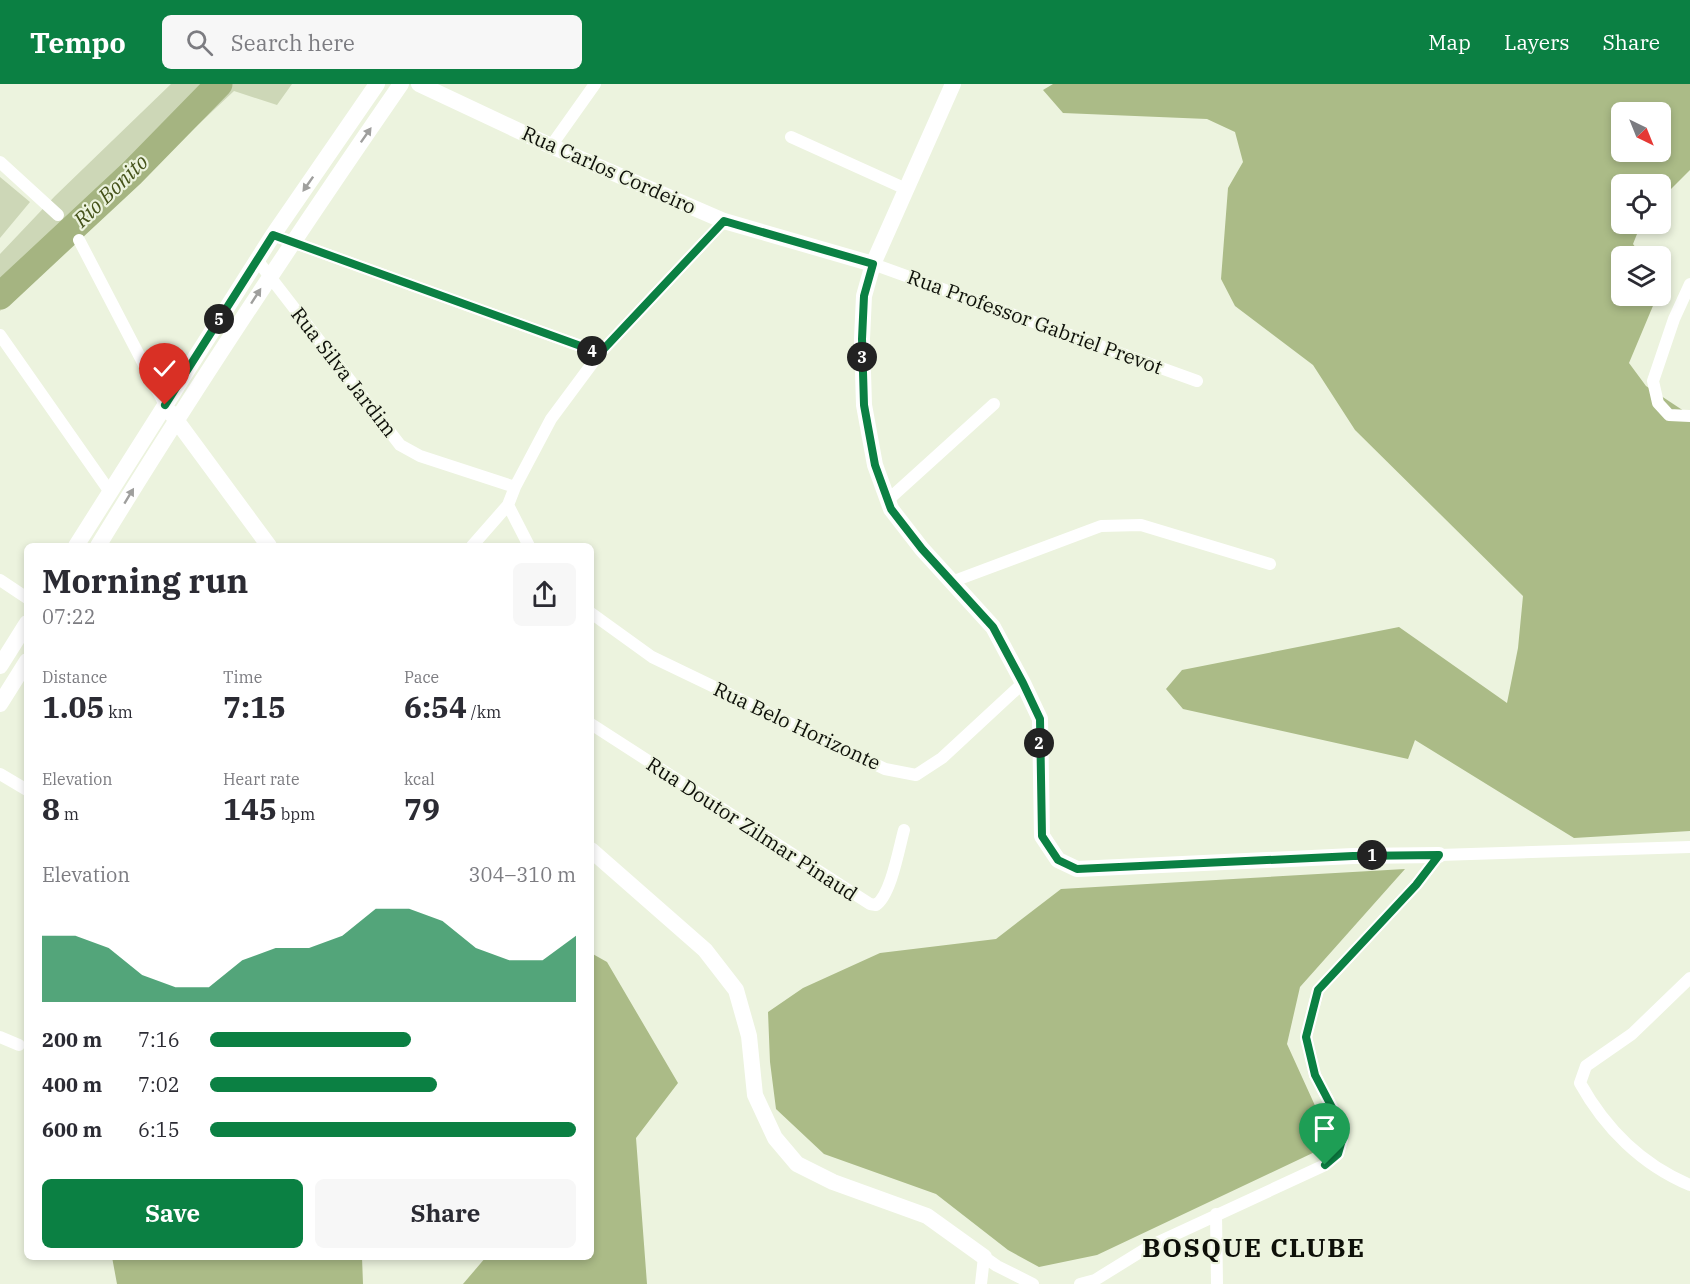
<!DOCTYPE html>
<html lang="en">
<head>
<meta charset="utf-8">
<style>
  body { margin:0; font-family:"IBM Plex Serif",serif; background:#f7f7f7; color:#2b2b33; height:100vh; display:flex; flex-direction:column; font-size:22px; white-space:nowrap }
  * { box-sizing:border-box; margin:0 }
  p { font-size:20px; color:#7c7c81 }
  .icon { flex:none; width:33px; height:33px; fill:none; stroke:currentColor; stroke-width:2; stroke-linecap:round; stroke-linejoin:round }
  .map { position:relative; flex:1; overflow:hidden }
  .panel { position:absolute; left:24px; top:459px; width:570px; height:717px; display:flex; flex-direction:column; background:#fff; border-radius:9px; box-shadow:0 3px 9px #0003 }
  .panel>* { flex:none }
  .needle { width:39px; rotate:137deg }
  .controls { position:absolute; left:1611px; top:18px; display:grid; gap:12px }
  .controls a { display:grid; place-items:center; width:60px; height:60px; border-radius:9px; background:#fff; box-shadow:0 3px 9px #0003; font-size:30px }
  .pin { position:absolute; display:grid; place-items:center; width:51px; height:51px; color:#fff; margin:-62px -26px; border-radius:50% 50% 50% 0; rotate:-45deg; box-shadow:0 0 6px #0007 }
  .pin .icon { rotate:45deg }
  .km { position:absolute; width:30px; height:30px; margin:-15px; border-radius:50%; background:#222; color:#fff; font-size:16px; line-height:30px; text-align:center }
  .round { display:grid; place-items:center; flex:none; width:63px; height:63px; border-radius:9px; background:#f7f7f7 }
  .summary { display:flex; align-items:center; justify-content:space-between; height:102px; padding:0 18px }
  h1 { font-size:33px; font-weight:700; line-height:45px }
  .stats { display:grid; grid-template-columns:repeat(3,1fr); gap:9px; height:102px; padding:6px 18px }
  .stats div { display:grid; align-content:center }
  .stats b { font-size:30px; font-weight:700 }
  .stats small { font-size:16px; font-weight:400 }
  .stats p { font-size:16px }
  .chart { height:168px; padding:12px 18px }
  .chart p { display:flex; justify-content:space-between }
  .chart svg { width:100%; height:108px; margin-top:6px; fill:#0b8043; opacity:.7 }
  .primary-button { display:flex; gap:12px; margin-top:auto; padding:12px 18px }
  .primary-button a { flex:1; height:69px; border-radius:9px; background:#0b8043; color:#fff; font-size:24px; font-weight:700; line-height:69px; text-align:center }
  .primary-button a+a { background:#f7f7f7; color:#2b2b33 }
  ul { padding:0 18px; list-style:none; font-size:20px }
  li { display:grid; grid-template-columns:96px 72px 1fr; align-items:center; height:45px }
  li i { height:15px; border-radius:8px; background:#0b8043 }
  header { display:flex; align-items:center; gap:36px; box-sizing:border-box; height:84px; padding:0 30px; background:#0b8043; color:#fff }
  header strong { font-size:28px }
  nav { display:flex; gap:33px; margin-inline-start:auto; font-size:21px }
  .search { width:420px; height:54px; background:#f7f7f7; display:flex; align-items:center; gap:15px; box-sizing:border-box; padding:0 21px; border-radius:9px; color:#7c7c81; font-size:22px }
  .map>svg:first-child { display:block }
  .green { fill:#cdd7b7 }
  .forest { fill:#abbb87; fill-rule:evenodd }
  .lines { fill:none; stroke-linecap:round; stroke-linejoin:round }
  .river { stroke:#a5b481; stroke-width:27 }
  .street { stroke:#fff; stroke-width:12 }
  .secondary { stroke:#fff; stroke-width:16 }
  .oneway { fill:#9f9f9d }
  .route-casing { stroke:#fff; stroke-width:12 }
  .route { stroke:#0b8043; stroke-width:8 }
  .labels { text-anchor:middle; stroke-width:4.5; stroke-linejoin:round; paint-order:stroke }
  .street-label { font-size:20px; fill:#0e1009; stroke:#ecf3de }
  .water-label { font-size:21px; font-style:italic; fill:#45521a; stroke:#ecf3de }
  .district-label { font-size:26px; font-weight:bold; letter-spacing:1.5px; fill:#0e1009; stroke:#ecf3de }
</style>
</head>
<body>
<header>
<strong>Tempo</strong>
<div class="search"><svg class="icon" aria-label="search" viewBox="0 0 24 24"><circle cx="10" cy="10" r="6"/><path d="M15 15l6 6"/></svg>Search here</div>
<nav><a>Map</a><a>Layers</a><a>Share</a></nav>
</header>
<div class="map">
<svg width="1690" height="1200" viewBox="0 0 1690 1200">
  <rect width="100%" height="100%" fill="#ecf3de"/>
  <path class="green" d="M171 0H292L277 21 234 7 0 227V170L55 112Z
    M0 93 30 118 0 154Z"/>
  <path class="forest" d="M1053 0H1690V86L1661 115 1660 100H1622V140H1641L1633 160 1642 172H1622V212H1655V217L1629 279 1646 302 1690 331V747L1574 754 1415 656 1408 675 1183 625 1166 605 1182 586 1399 543 1507 619 1518 564 1523 512 1355 346 1313 281 1235 222 1221 195 1228 104 1243 78 1235 48 1207 35 1063 29 1043 6ZM1622 28H1660V68H1622Z
    M1405 785 1300 903 1287 960 1322 1037 1319 1066 1097 1171 1039 1183 1008 1166 936 1110 824 1070 776 1025 770 978 768 928 803 904 880 869 996 855 1061 805Z
    M591 869 607 878 678 999 636 1054 647 1200H463L486 1173H591Z
    M112 1173H362L363 1200H117Z"/>
  <g class="lines">
    <path class="river" d="M0 212 132 89 219 0"/>
    <path class="street" d="M791 53 906 105
      M551 62 595 0
      M0 78 58 131
      M273 151 600 269
      M79 156 165 321
      M257 176 400 361 420 372 515 403
      M873 180 1197 297
      M1690 200 1674 235 1653 297 1658 319 1669 331 1690 332
      M0 251 110 408
      M888 416 994 320
      M508 421 529 462
      M472 462 508 421 515 403 551 335 600 269 724 137
      M0 496 27 514
      M954 497 1101 442 1141 441 1270 480
      M591 529 652 573 885 685 916 691 942 674 1023 599
      M591 640 870 820 876 821C891 811 899 764 904 746
      M0 690 27 706
      M1690 894 1632 950 1586 982 1580 999C1605 1044 1642 1081 1690 1101
      M0 953 19 961
      M1216 1130 1217 1200
      M981 1200 984 1173 997 1182 1033 1200
      M1080 1200 1095 1196 1150 1162 1325 1081 1338 1070 1342 1055 1337 1033 1315 991 1306 953 1318 906 1416 801 1439 771 1690 763"/>
    <path class="secondary" d="M419 0 551 62 724 137 873 180
      M953 0 873 180 864 212 862 255 864 321 875 381 891 425 922 465 993 543 1023 599 1040 635 1042 752 1058 776 1077 785 1353 772 1439 771
      M171 329 269 462
      M76 462 273 151 377 0
      M98 462C194 305 296 152 401 0
      M0 582 27 539
      M0 620 27 577
      M591 766 705 866 736 906 749 952 755 1011 775 1054 797 1080 833 1098 927 1132 984 1173"/>
  </g>
  <defs><path id="oneway-solid" d="M-6-.8H1V-3.2L6.5 0L1 3.2V.8H-6Z" transform="scale(1.5)"/></defs>
  <g class="oneway">
    <use href="#oneway-solid" transform="translate(366 51) rotate(-55)"/>
    <use href="#oneway-solid" transform="translate(308 100) rotate(125)"/>
    <use href="#oneway-solid" transform="translate(256 212) rotate(-57)"/>
    <use href="#oneway-solid" transform="translate(129 412) rotate(-59)"/>
  </g>
  <g class="lines">
    <defs>
      <path id="route" d="M165 321 273 151 600 269 724 137 873 180 864 212 862 255 864 321 875 381 891 425 922 465 993 543 1023 599 1040 635 1042 752 1058 776 1077 785 1353 772 1439 771 1416 801 1318 906 1306 953 1315 991 1337 1033 1342 1056 1338 1070 1325 1081"/>
    </defs>
    <use href="#route" class="route-casing"/>
    <use href="#route" class="route"/>
  </g>
  <g class="labels">
    <g class="street-label">
      <text transform="translate(609 86) rotate(24)" y="7">Rua Carlos Cordeiro</text>
      <text transform="translate(1035 238) rotate(20)" y="7">Rua Professor Gabriel Prevot</text>
      <text transform="translate(344 288) rotate(52)" y="7">Rua Silva Jardim</text>
      <text transform="translate(797 642) rotate(25)" y="7">Rua Belo Horizonte</text>
      <text transform="translate(752 745) rotate(33)" y="7">Rua Doutor Zilmar Pinaud</text>
    </g>
    <g class="water-label">
      <text transform="translate(111 107) rotate(-44)" y="7">Rio Bonito</text>
    </g>
    <g class="district-label">
      <text x="1254" y="1173">BOSQUE CLUBE</text>
    </g>
  </g>
</svg>
<div class="controls">
<a><svg class="needle" viewBox="-14 -14 28 28"><path d="M0-13l5 13h-10z" fill="#e53935"/><path d="M0 13l5-13h-10z" fill="#7c7c81"/></svg></a>
<a><svg class="icon" aria-label="locate" viewBox="0 0 24 24"><circle cx="12" cy="12" r="6"/><path d="M12 2v4M12 18v4M2 12h4M18 12h4"/></svg></a>
<a><svg class="icon" aria-label="layers" viewBox="0 0 24 24"><path d="M12 4l9 5-9 5-9-5zM3 14l9 5 9-5"/></svg></a>
</div>
<div class="pin" style="left:1325px;top:1081px;background:#1e9e55"><svg class="icon" aria-label="arrive" viewBox="0 0 24 24"><path d="M6 21V4h12l-3 4 3 4H6"/></svg></div>
<div class="pin" style="left:165px;top:321px;background:#d93025"><svg class="icon" aria-label="check" viewBox="0 0 24 24"><path d="M5 12l5 5 9-10"/></svg></div>
<b class="km" style="left:1372px;top:771px">1</b>
<b class="km" style="left:1039px;top:659px">2</b>
<b class="km" style="left:862px;top:273px">3</b>
<b class="km" style="left:592px;top:267px">4</b>
<b class="km" style="left:219px;top:235px">5</b>
<section class="panel">
<div class="summary"><div><h1>Morning run</h1><p>07:22</p></div><a class="round"><svg class="icon" aria-label="share" viewBox="0 0 24 24"><path d="M12 15V3M7 8l5-5 5 5M5 13v7h14v-7"/></svg></a></div>
<div class="stats">
<div><p>Distance</p><b>1.05<small> km</small></b></div>
<div><p>Time</p><b>7:15</b></div>
<div><p>Pace</p><b>6:54<small> /km</small></b></div>
</div>
<div class="stats">
<div><p>Elevation</p><b>8<small> m</small></b></div>
<div><p>Heart rate</p><b>145<small> bpm</small></b></div>
<div><p>kcal</p><b>79</b></div>
</div>
<div class="chart"><p><span>Elevation</span>304–310 m</p>
<svg viewBox="0 0 160 44" preserveAspectRatio="none"><path d="M0 44V17L10 17L20 22L30 33L40 38L50 38L60 27L70 22L80 22L90 17L100 6L110 6L120 11L130 22L140 27L150 27L160 17V44z"/></svg>
</div>
<ul>
<li><b>200 m</b>7:16<i style="width:55%"></i></li>
<li><b>400 m</b>7:02<i style="width:62%"></i></li>
<li><b>600 m</b>6:15<i style="width:100%"></i></li>
</ul>
<div class="primary-button"><a>Save</a><a>Share</a></div>
</section>
</div>
</body>
</html>
